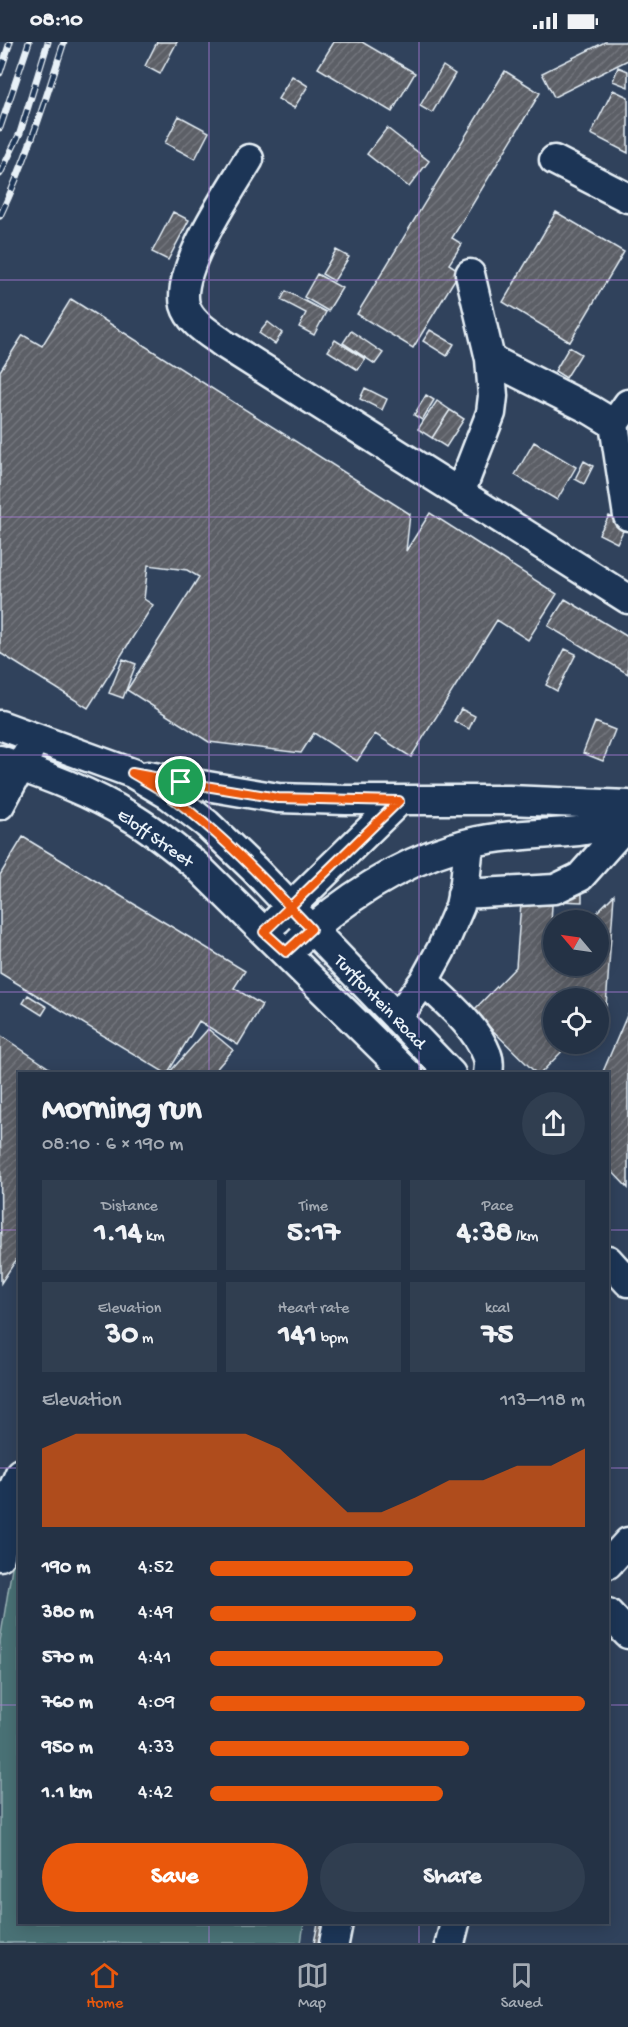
<!DOCTYPE html>
<html lang="en">
<head>
<meta charset="utf-8">
<style>
  body { margin:0; font-family:"Gochi Hand",sans-serif; background:#303e50; color:#f1f3f6; height:100vh; display:flex; flex-direction:column; font-size:22px; white-space:nowrap }
  * { box-sizing:border-box; margin:0 }
  p { font-size:20px; color:#a3aab3 }
  .icon { flex:none; width:33px; height:33px; fill:none; stroke:currentColor; stroke-width:2; stroke-linecap:round; stroke-linejoin:round }
  .map { position:relative; flex:1; overflow:hidden }
  .sheet { position:absolute; left:18px; top:1030px; width:591px; height:852px; display:flex; flex-direction:column; background:#243245; border-radius:0px; box-shadow:0 3px 15px #0003,0 0 0 2px #414d5e }
  .sheet>* { flex:none }
  .needle { width:39px; rotate:299deg }
  .buttons { position:absolute; left:543px; top:868px; display:grid; gap:12px }
  .buttons a { display:grid; place-items:center; width:66px; height:66px; border-radius:50%; background:#243245; box-shadow:0 3px 15px #0003,0 0 0 2px #414d5e; font-size:30px }
  .pin { position:absolute; display:grid; place-items:center; width:51px; height:51px; color:#fff; margin:-26px; border:3px solid #fff; border-radius:50%; box-shadow:0 2px 6px #0007 }
  .round { display:grid; place-items:center; flex:none; width:63px; height:63px; border-radius:32px; background:#303e50 }
  .headline { display:flex; align-items:center; justify-content:space-between; height:102px; padding:0 24px }
  h1 { font-size:33px; font-weight:800; line-height:45px }
  .metrics { display:grid; grid-template-columns:repeat(3,1fr); gap:9px; height:102px; padding:6px 24px }
  .metrics div { display:grid; align-content:center; border-radius:0px; background:#303e50; text-align:center }
  .metrics b { font-size:30px; font-weight:800 }
  .metrics small { font-size:16px; font-weight:400 }
  .metrics p { font-size:16px }
  .chart { height:168px; padding:12px 24px }
  .chart p { display:flex; justify-content:space-between }
  .chart svg { width:100%; height:108px; margin-top:6px; fill:#ea580c; opacity:.7 }
  .primary-button { display:flex; gap:12px; margin-top:auto; padding:12px 24px }
  .primary-button a { flex:1; height:69px; border-radius:36px; background:#ea580c; color:#fff; font-size:24px; font-weight:800; line-height:69px; text-align:center }
  .primary-button a+a { background:#303e50; color:#f1f3f6 }
  ul { padding:0 24px; list-style:none; font-size:20px }
  li { display:grid; grid-template-columns:96px 72px 1fr; align-items:center; height:45px }
  li i { height:15px; border-radius:8px; background:#ea580c }
  .status { display:flex; justify-content:space-between; align-items:center; height:42px; padding:0 30px; background:#243245; direction:ltr }
  .status svg { height:16px; fill:currentColor }
  .menu { display:flex; justify-content:space-around; align-items:center; height:84px; border-top:2px solid #414d5e; background:#243245; font-size:16px; color:#a3aab3 }
  .menu a { display:grid; justify-items:center; gap:3px }
  .menu .current { color:#ea580c }
  .map>svg:first-child { display:block }
  .garden { fill:#497174; stroke:#98b1b6; stroke-width:1.5 }
  .building { fill:url(#building-hatch); stroke:#e8f1f8; stroke-width:1.5 }
  .lines { fill:none; stroke-linecap:round; stroke-linejoin:round }
  .minor-casing { stroke:#e8f1f8; stroke-width:33 }
  .minor { stroke:#1d3557; stroke-width:28 }
  .rail-casing { stroke:#e8f1f8; stroke-width:7 }
  .rail { stroke:#1d3557; stroke-width:4.5; stroke-dasharray:14; stroke-linecap:butt }
  .route-casing { stroke:#fff; stroke-width:12 }
  .route { stroke:#ea580c; stroke-width:8 }
  .grid { fill:none; stroke:#a77bd6; stroke-width:1.5; stroke-opacity:0.55 }
  .labels { text-anchor:middle; stroke-width:4.5; stroke-linejoin:round; paint-order:stroke }
  .street-label { font-size:18px; fill:#e8f1f8; stroke:#1d3557 }
</style>
</head>
<body>
<div class="status"><b>08:10</b><svg viewBox="0 0 49 12"><path d="M0 12V9h3v3zM5 12V6h3v6zM10 12V3h3v9zM15 12V0h3v12zM26 1h20v11H26zM47 4h2v5h-2z"/></svg></div>
<div class="map">
<svg width="628" height="1901" viewBox="0 0 628 1901">
  <defs>
    <pattern id="building-hatch" width="6" height="6" patternUnits="userSpaceOnUse" patternTransform="scale(1.5)"><rect width="6" height="6" fill="#5c5f66"/><path d="M-1 1l2-2M0 6l6-6M5 7l2-2" fill="none" stroke="#73767d"/></pattern>
  </defs>
  <rect width="100%" height="100%" fill="#30425c"/>
  <filter id="ink" filterUnits="userSpaceOnUse"><feTurbulence type="fractalNoise" baseFrequency=".0167" numOctaves="2"/><feDisplacementMap in="SourceGraphic" scale="12" xChannelSelector="R" yChannelSelector="G"/><feConvolveMatrix kernelMatrix="1 2 1 2 8 2 1 2 1" color-interpolation-filters="sRGB"/></filter>
  <g filter="url(#ink)">
    <path class="garden" d="M19 1482 20 1881H304L301 1901H0V1599Z"/>
    <path class="building" d="M157 0H177L160 32 145 24Z
      M334 0H362L415 31 392 70 318 26Z
      M605 0H628V18L554 55 542 31Z
      M443 24 455 32 432 71 420 64Z
      M618 25 628 29V45L613 39Z
      M505 29 540 51 452 196 462 202 449 222 460 229 413 306 357 272Z
      M292 34 308 44 294 66 278 57Z
      M613 48 628 55V111L591 92Z
      M179 74 209 90 195 117 165 101Z
      M387 86 429 119 409 145 367 112Z
      M173 170 189 178 168 218 152 210Z
      M556 170 624 210 570 300 503 260Z
      M336 208 349 215 334 239 322 232Z
      M317 232 342 246 328 269 304 255Z
      M286 249 326 270 314 293 299 285 306 271 281 258Z
      M71 257 410 472 406 509 430 471 557 552 528 598 497 578 411 715 375 692 357 719 314 691 301 711 209 700 127 648 199 535 187 528 148 523 144 557 153 563 88 666 0 611V329L23 293 42 304Z
      M268 280 282 291 275 302 259 291Z
      M430 288 454 302 447 314 423 299Z
      M351 289 383 311 375 322 343 301Z
      M335 298 365 317 358 328 328 309Z
      M569 305 581 312 566 336 555 329Z
      M365 346 387 357 382 368 360 357Z
      M426 353 434 358 422 378 414 373Z
      M437 359 450 368 432 396 418 387Z
      M450 368 464 377 446 405 432 396Z
      M534 400 576 425 557 458 515 433Z
      M584 419 593 424 584 442 575 437Z
      M609 474 626 483 617 501 599 492Z
      M565 557 628 595V632L548 584Z
      M565 607 576 612 557 649 546 643Z
      M123 617 136 622 123 656 109 651Z
      M461 667 475 674 469 687 454 679Z
      M595 680 615 688 603 719 583 711Z
      M23 795 245 929 234 946 262 963 238 1003 199 979 167 1032 0 931V833Z
      M582 848V860L557 859Z
      M614 853 606 964 598 972V957H554V1002H569L540 1032H537L473 969 516 925 521 861 552 863 551 883 554 884V924H598V879H588Z
      M28 953 47 965 42 973 23 961Z
      M628 971V1146L608 1125V1032H602Z
      M208 987 233 1008 212 1032H168Z
      M0 993 58 1032H20V1212L1 1241Z
      M318 1881H338L334 1901H314Z"/>
    <g class="lines">
      <defs>
        <path id="minor" d="M249 117C230 149 176 227 185 263 190 281 211 292 224 302L628 557
          M554 118 628 156
          M490 317 591 368 614 382 628 362
          M614 382 628 474
          M460 451 491 371 493 354 490 317 470 232
          M0 683 132 731 169 753 207 782 254 827 451 1032
          M0 718C44 733 91 750 131 775 155 789 176 807 197 824L408 1032
          M148 734 278 756 346 758H509L628 763
          M0 763 29 709
          M462 852 555 847 580 835 628 781
          M277 878 399 759
          M299 899C342 858 398 822 455 805 495 792 537 793 578 789 595 787 611 783 628 781
          M424 939C445 959 477 985 487 1013 489 1018 489 1026 488 1032
          M397 976 424 939 441 908 460 864 465 840 469 802
          M608 1218 628 1240
          M0 1514 10 1454 20 1431
          M608 1522 628 1500
          M608 1571 628 1592
          M334 1901 338 1881
          M450 1901 455 1881"/>
      </defs>
      <use href="#minor" class="minor-casing"/>
      <use href="#minor" class="minor"/>
      <defs>
        <path id="rail" d="M0 31 10 0
          M0 86 29 0
          M0 132 20 91 48 0
          M0 174C27 117 45 59 64 0"/>
      </defs>
      <use href="#rail" class="rail-casing"/>
      <use href="#rail" class="rail"/>
    </g>
  </g>
  <g class="lines" filter="url(#ink)">
    <defs>
      <path id="route" d="M181 740 132 731C145 739 159 746 171 755 215 787 253 825 290 865L264 890 286 910 311 887 290 865 399 759 278 756 181 740"/>
    </defs>
    <use href="#route" class="route-casing"/>
    <use href="#route" class="route"/>
  </g>
  <path class="grid" d="M209 0V1032M419 0V1032M0 238H628M0 475H628M0 713H628M0 950H628M0 1188H20M608 1188H628M0 1426H20M608 1426H628M0 1663H20M608 1663H628M209 1881V1901M419 1881V1901"/>
  <g class="labels">
    <g class="street-label">
      <text transform="translate(156 795) rotate(35)" y="6">Eloff Street</text>
      <text transform="translate(381 959) rotate(46)" y="6">Turffontein Road</text>
    </g>
  </g>
</svg>
<div class="buttons">
<a><svg class="needle" viewBox="-14 -14 28 28"><path d="M0-13l5 13h-10z" fill="#e53935"/><path d="M0 13l5-13h-10z" fill="#a3aab3"/></svg></a>
<a><svg class="icon" aria-label="locate" viewBox="0 0 24 24"><circle cx="12" cy="12" r="6"/><path d="M12 2v4M12 18v4M2 12h4M18 12h4"/></svg></a>
</div>
<div class="pin" style="left:181px;top:740px;background:#1e9e55"><svg class="icon" aria-label="arrive" viewBox="0 0 24 24"><path d="M6 21V4h12l-3 4 3 4H6"/></svg></div>
<section class="sheet">
<div class="headline"><div><h1>Morning run</h1><p>08:10 · 6 × 190 m</p></div><a class="round"><svg class="icon" aria-label="share" viewBox="0 0 24 24"><path d="M12 15V3M7 8l5-5 5 5M5 13v7h14v-7"/></svg></a></div>
<div class="metrics">
<div><p>Distance</p><b>1.14<small> km</small></b></div>
<div><p>Time</p><b>5:17</b></div>
<div><p>Pace</p><b>4:38<small> /km</small></b></div>
</div>
<div class="metrics">
<div><p>Elevation</p><b>30<small> m</small></b></div>
<div><p>Heart rate</p><b>141<small> bpm</small></b></div>
<div><p>kcal</p><b>75</b></div>
</div>
<div class="chart"><p><span>Elevation</span>113–118 m</p>
<svg viewBox="0 0 160 44" preserveAspectRatio="none"><path d="M0 44V12L10 6L20 6L30 6L40 6L50 6L60 6L70 12L80 25L90 38L100 38L110 32L120 25L130 25L140 19L150 19L160 12V44z"/></svg>
</div>
<ul>
<li><b>190 m</b>4:52<i style="width:54%"></i></li>
<li><b>380 m</b>4:49<i style="width:55%"></i></li>
<li><b>570 m</b>4:41<i style="width:62%"></i></li>
<li><b>760 m</b>4:09<i style="width:100%"></i></li>
<li><b>950 m</b>4:33<i style="width:69%"></i></li>
<li><b>1.1 km</b>4:42<i style="width:62%"></i></li>
</ul>
<div class="primary-button"><a>Save</a><a>Share</a></div>
</section>
</div>
<nav class="menu">
<a class="current"><svg class="icon" aria-label="home" viewBox="0 0 24 24"><path d="M3 11l9-7 9 7M6 9v11h12V9"/></svg>Home</a>
<a><svg class="icon" aria-label="map" viewBox="0 0 24 24"><path d="M3 6l6-2 6 2 6-2v14l-6 2-6-2-6 2zM9 4v14M15 6v14"/></svg>Map</a>
<a><svg class="icon" aria-label="saved" viewBox="0 0 24 24"><path d="M7 4h10v16l-5-4-5 4z"/></svg>Saved</a>
</nav>
</body>
</html>
